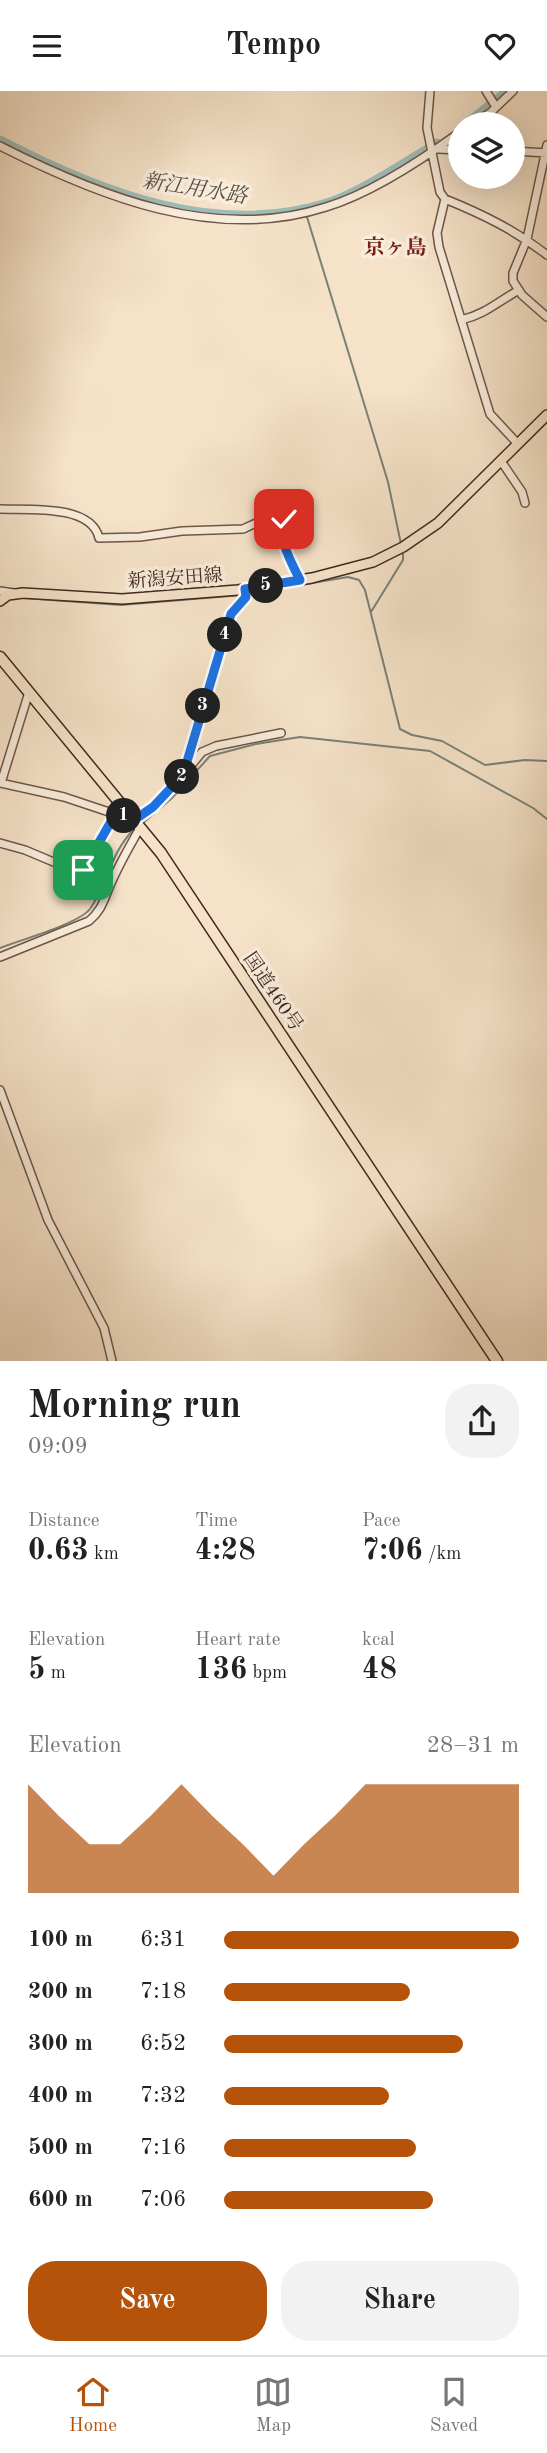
<!DOCTYPE html>
<html lang="en">
<head>
<meta charset="utf-8">
<style>
  body { margin:0; font-family:"Old Standard TT","Noto Serif JP",serif; background:#f2f2f2; color:#222; height:100vh; display:flex; flex-direction:column; font-size:26px; white-space:nowrap }
  * { box-sizing:border-box; margin:0 }
  p { font-size:23px; color:#767676 }
  .icon { flex:none; width:38px; height:38px; fill:none; stroke:currentColor; stroke-width:2; stroke-linecap:round; stroke-linejoin:round }
  .map { position:relative; height:1270px; overflow:hidden }
  .details { display:flex; flex-direction:column; background:#fff; flex:1 }
  .details>* { flex:none }
  .controls { position:absolute; left:448px; top:21px; display:grid; gap:14px }
  .controls a { display:grid; place-items:center; width:77px; height:77px; border-radius:50%; background:#fff; box-shadow:0 7px 28px #0002; font-size:35px }
  .pin { position:absolute; display:grid; place-items:center; width:60px; height:60px; color:#fff; margin:-30px; border-radius:14px; box-shadow:0 4px 10px #0006 }
  .km { position:absolute; width:35px; height:35px; margin:-18px; border-radius:50%; background:#222; color:#fff; font-size:19px; line-height:35px; text-align:center }
  .round { display:grid; place-items:center; flex:none; width:74px; height:74px; border-radius:28px; background:#f2f2f2 }
  .head { display:flex; align-items:center; justify-content:space-between; height:119px; padding:0 28px }
  h1 { font-size:38px; font-weight:800; line-height:52px }
  .metrics { display:grid; grid-template-columns:repeat(3,1fr); gap:10px; height:119px; padding:7px 28px }
  .metrics div { display:grid; align-content:center }
  .metrics b { font-size:30px; font-weight:800 }
  .metrics small { font-size:19px; font-weight:400 }
  .metrics p { font-size:19px }
  .chart { height:196px; padding:14px 28px }
  .chart p { display:flex; justify-content:space-between }
  .chart svg { width:100%; height:126px; margin-top:7px; fill:#b45309; opacity:.7 }
  .primary-button { display:flex; gap:14px; margin-top:auto; padding:14px 28px }
  .primary-button a { flex:1; height:80px; border-radius:28px; background:#b45309; color:#fff; font-size:28px; font-weight:800; line-height:80px; text-align:center }
  .primary-button a+a { background:#f2f2f2; color:#222 }
  ul { padding:0 28px; list-style:none; font-size:23px }
  li { display:grid; grid-template-columns:112px 84px 1fr; align-items:center; height:52px }
  li i { height:18px; border-radius:9px; background:#b45309 }
  header { display:flex; justify-content:space-between; align-items:center; height:91px; padding:0 28px; background:#fff; font-size:32px; font-weight:800 }
  .tab-bar { display:flex; justify-content:space-around; align-items:center; height:98px; border-top:2px solid #e0e0e0; background:#fff; font-size:19px; color:#767676 }
  .tab-bar a { display:grid; justify-items:center; gap:4px }
  .tab-bar .current { color:#b45309 }
  .map>svg:first-child { display:block }
  .lines { fill:none; stroke-linecap:round; stroke-linejoin:round }
  .stream { stroke:#78817a; stroke-width:2 }
  .river { stroke:#9cbdb8; stroke-width:9 }
  .minor-casing { stroke:#6f5648; stroke-width:10 }
  .major-casing { stroke:#42271e; stroke-width:12 }
  .highway-casing { stroke:#42271e; stroke-width:13 }
  .minor { stroke:#f8ecdb; stroke-width:7 }
  .major { stroke:#f5e2c8; stroke-width:9 }
  .highway { stroke:#f5e2c8; stroke-width:10 }
  .route-casing { stroke:#fff; stroke-width:14 }
  .route { stroke:#1a73e8; stroke-width:9 }
  .labels { text-anchor:middle; stroke-width:7; stroke-linejoin:round; paint-order:stroke }
  .street-label { font-size:19px; fill:#42271e; stroke:#f8ecdb }
  .water-label { font-size:21px; font-style:italic; fill:#584c44; stroke:#f8ecdb }
  .neighbourhood-label { font-size:21px; font-weight:bold; fill:#7a1f14; stroke:#f8ecdb }
</style>
</head>
<body>
<header><svg class="icon" aria-label="menu" viewBox="0 0 24 24"><path d="M4 6h16M4 12h16M4 18h16"/></svg>Tempo<svg class="icon" aria-label="heart" viewBox="0 0 24 24"><path d="M12 20l-8-8c-3-5 5-10 8-4 3-6 11-1 8 4z"/></svg></header>
<div class="map">
<svg width="547" height="1270" viewBox="0 0 547 1270">
  <rect width="100%" height="100%" fill="#f5e2c8"/>
  <filter id="stains"><feTurbulence type="fractalNoise" baseFrequency=".00286" numOctaves="4"/><feColorMatrix values="0 0 0 0 .2 0 0 0 0 .09 0 0 0 0 .02 0 0 0 .5 -.17"/></filter>
  <radialGradient id="worn" r=".72"><stop offset=".6" stop-color="#630" stop-opacity="0"/><stop offset="1" stop-color="#630" stop-opacity=".3"/></radialGradient>
  <g class="lines">
    <path class="stream" d="M307 126 388 391 401 453
      M247 503 348 486 359 489 365 499 400 638 412 644 442 650 485 674 525 669 547 670
      M23 507 121 514 242 504
      M371 521 403 469V461
      M143 732 172 707 210 665 256 653 300 646 430 660 533 717 547 728
      M0 857C20 849 78 833 90 818 108 792 110 762 135 737"/>
    <path class="river" d="M466 33 507 0
      M0 49C100 101 217 148 330 111 362 100 407 70 437 52"/>
    <defs>
      <path id="minor" d="M430 0 427 37 440 101 445 108 437 142 439 156 490 323 518 353
        M486 0 496 16
        M472 33 490 22 513 0
        M547 54 527 148 513 182V190L522 204 547 226
        M0 55C99 105 214 152 326 116 369 103 423 68 460 41
        M438 58 460 59
        M513 60 547 62
        M445 108C482 123 515 139 547 164
        M461 229C486 223 497 211 519 199
        M501 370 522 401 525 412
        M0 418C28 419 91 413 99 447L140 446 182 440 243 438 269 426 281 425 284 428C285 435 283 439 283 445 282 455 295 479 300 489
        M0 500 14 502
        M184 680 231 523 246 506 245 498
        M0 692 64 706 106 720 137 727 153 716 172 698 202 661 216 655 281 642
        M1 692 29 601
        M0 752 25 759 82 783 116 722
        M0 866 89 830C101 820 103 811 109 797 117 777 129 756 140 737
        M0 999 48 1129 104 1237 112 1270"/>
      <path id="major" d="M0 510 8 504 23 502 122 508 238 499 312 487 373 471 403 456 438 432 547 324"/>
      <path id="highway" d="M0 566 161 762 497 1270"/>
    </defs>
    <use href="#minor" class="minor-casing"/>
    <use href="#major" class="major-casing"/>
    <use href="#highway" class="highway-casing"/>
    <use href="#minor" class="minor"/>
    <use href="#major" class="major"/>
    <use href="#highway" class="highway"/>
  </g>
  <g class="lines">
    <defs>
      <path id="route" d="M83 779 116 722 137 727 153 716 183 684 231 523 246 506 245 498 300 489C295 479 282 455 283 445 283 439 285 435 284 428"/>
    </defs>
    <use href="#route" class="route-casing"/>
    <use href="#route" class="route"/>
  </g>
  <g class="labels">
    <g class="street-label">
      <text transform="translate(175 486) rotate(-4)" y="7">新潟安田線</text>
      <text transform="translate(274 900) rotate(56)" y="7">国道460号</text>
    </g>
    <g class="water-label">
      <text transform="translate(195 97) rotate(9)" y="7">新江用水路</text>
    </g>
    <g class="neighbourhood-label">
      <text x="395" y="163">京ヶ島</text>
    </g>
  </g>
  <rect width="100%" height="100%" filter="url(#stains)"/>
  <rect width="100%" height="100%" fill="url(#worn)"/>
</svg>
<div class="controls">
<a><svg class="icon" aria-label="layers" viewBox="0 0 24 24"><path d="M12 4l9 5-9 5-9-5zM3 14l9 5 9-5"/></svg></a>
</div>
<div class="pin" style="left:83px;top:779px;background:#1e9e55"><svg class="icon" aria-label="arrive" viewBox="0 0 24 24"><path d="M6 21V4h12l-3 4 3 4H6"/></svg></div>
<div class="pin" style="left:284px;top:428px;background:#d93025"><svg class="icon" aria-label="check" viewBox="0 0 24 24"><path d="M5 12l5 5 9-10"/></svg></div>
<b class="km" style="left:124px;top:725px">1</b>
<b class="km" style="left:182px;top:686px">2</b>
<b class="km" style="left:203px;top:615px">3</b>
<b class="km" style="left:225px;top:544px">4</b>
<b class="km" style="left:266px;top:495px">5</b>
</div>
<section class="details">
<div class="head"><div><h1>Morning run</h1><p>09:09</p></div><a class="round"><svg class="icon" aria-label="share" viewBox="0 0 24 24"><path d="M12 15V3M7 8l5-5 5 5M5 13v7h14v-7"/></svg></a></div>
<div class="metrics">
<div><p>Distance</p><b>0.63<small> km</small></b></div>
<div><p>Time</p><b>4:28</b></div>
<div><p>Pace</p><b>7:06<small> /km</small></b></div>
</div>
<div class="metrics">
<div><p>Elevation</p><b>5<small> m</small></b></div>
<div><p>Heart rate</p><b>136<small> bpm</small></b></div>
<div><p>kcal</p><b>48</b></div>
</div>
<div class="chart"><p><span>Elevation</span>28–31 m</p>
<svg viewBox="0 0 160 44" preserveAspectRatio="none"><path d="M0 44V6L10 17L20 27L30 27L40 17L50 6L60 17L70 27L80 38L90 27L100 17L110 6L120 6L130 6L140 6L150 6L160 6V44z"/></svg>
</div>
<ul>
<li><b>100 m</b>6:31<i style="width:100%"></i></li>
<li><b>200 m</b>7:18<i style="width:63%"></i></li>
<li><b>300 m</b>6:52<i style="width:81%"></i></li>
<li><b>400 m</b>7:32<i style="width:56%"></i></li>
<li><b>500 m</b>7:16<i style="width:65%"></i></li>
<li><b>600 m</b>7:06<i style="width:71%"></i></li>
</ul>
<div class="primary-button"><a>Save</a><a>Share</a></div>
</section>
<nav class="tab-bar">
<a class="current"><svg class="icon" aria-label="home" viewBox="0 0 24 24"><path d="M3 11l9-7 9 7M6 9v11h12V9"/></svg>Home</a>
<a><svg class="icon" aria-label="map" viewBox="0 0 24 24"><path d="M3 6l6-2 6 2 6-2v14l-6 2-6-2-6 2zM9 4v14M15 6v14"/></svg>Map</a>
<a><svg class="icon" aria-label="saved" viewBox="0 0 24 24"><path d="M7 4h10v16l-5-4-5 4z"/></svg>Saved</a>
</nav>
</body>
</html>
